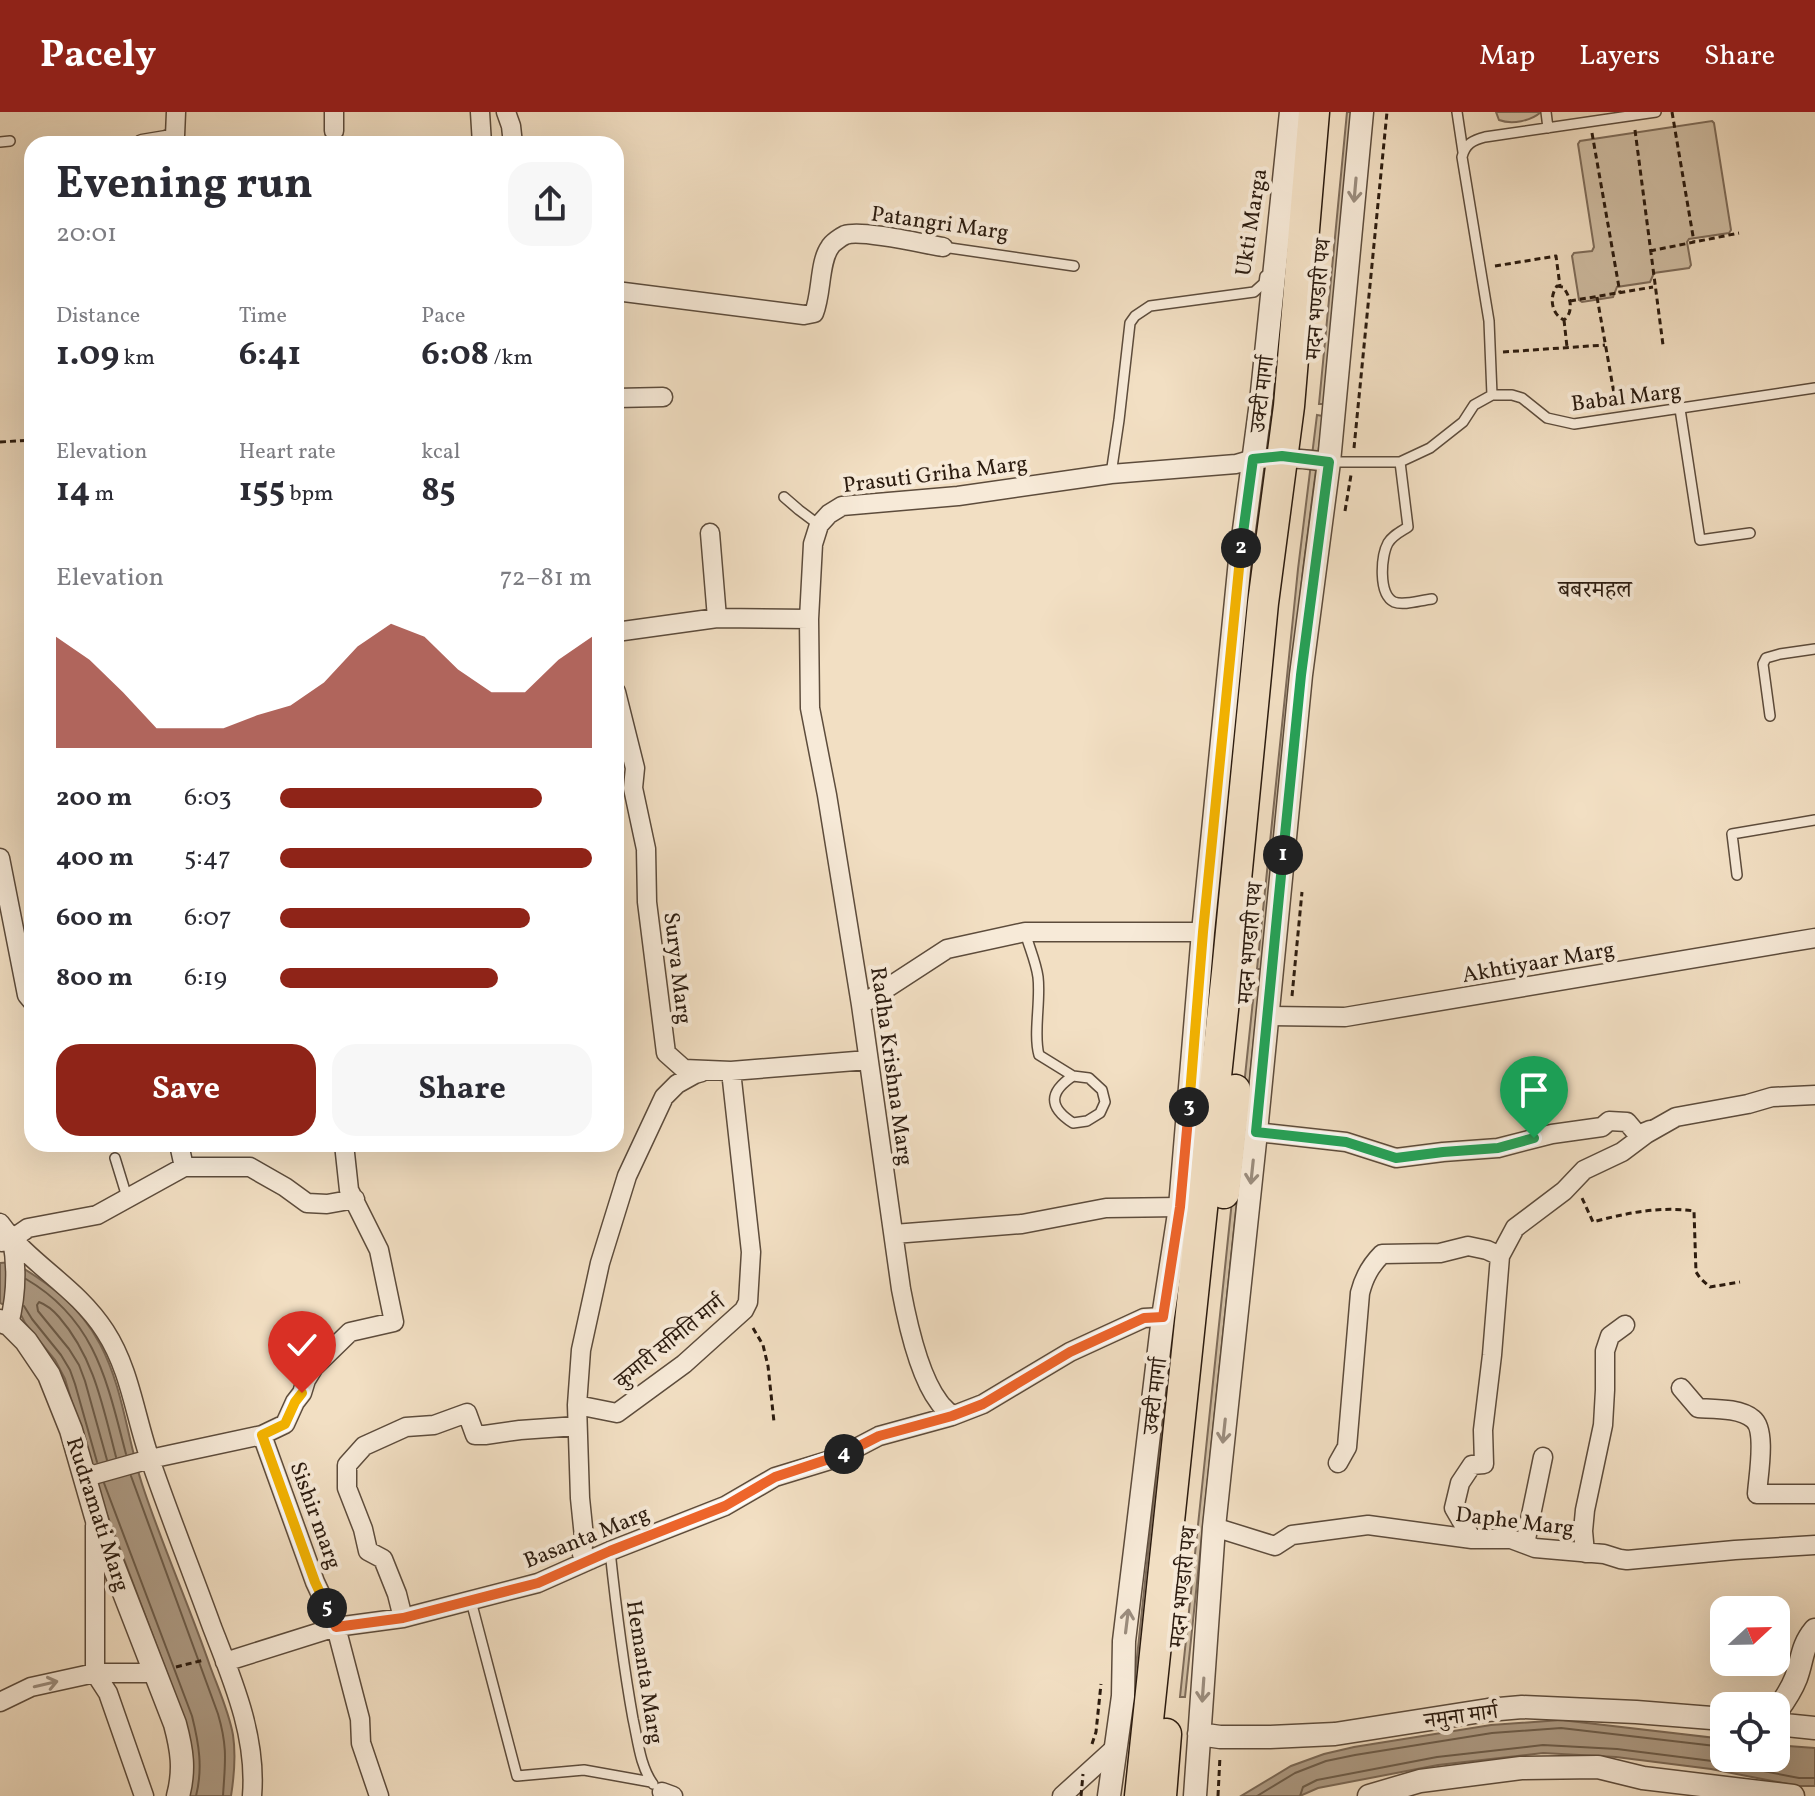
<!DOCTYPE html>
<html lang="en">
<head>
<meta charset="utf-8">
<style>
  body { margin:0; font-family:Vollkorn,"Noto Serif Devanagari",serif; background:#f7f7f7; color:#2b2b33; height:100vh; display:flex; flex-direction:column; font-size:30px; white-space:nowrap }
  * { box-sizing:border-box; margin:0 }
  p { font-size:26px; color:#7c7c81 }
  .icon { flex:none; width:44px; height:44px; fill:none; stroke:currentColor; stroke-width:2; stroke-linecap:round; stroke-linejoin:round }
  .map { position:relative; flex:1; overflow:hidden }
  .sheet { position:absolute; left:24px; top:24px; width:600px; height:1016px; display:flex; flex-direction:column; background:#fff; border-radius:24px; box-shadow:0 8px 32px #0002 }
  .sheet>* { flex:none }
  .needle { width:52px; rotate:68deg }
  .controls { position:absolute; left:1710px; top:1484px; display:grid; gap:16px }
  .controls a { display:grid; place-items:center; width:80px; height:80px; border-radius:16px; background:#fff; box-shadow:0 8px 32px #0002; font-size:40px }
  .pin { position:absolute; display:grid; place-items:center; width:68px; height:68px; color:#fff; margin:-82px -34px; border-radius:50% 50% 50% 0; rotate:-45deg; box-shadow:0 0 8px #0007 }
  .pin .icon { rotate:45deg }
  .km { position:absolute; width:40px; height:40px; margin:-20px; border-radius:50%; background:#222; color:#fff; font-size:22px; line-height:40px; text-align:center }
  .round { display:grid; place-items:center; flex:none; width:84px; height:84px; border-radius:24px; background:#f7f7f7 }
  .headline { display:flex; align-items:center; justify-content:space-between; height:136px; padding:0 32px }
  h1 { font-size:44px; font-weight:700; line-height:60px }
  .metrics { display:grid; grid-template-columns:repeat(3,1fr); gap:12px; height:136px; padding:8px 32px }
  .metrics div { display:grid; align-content:center }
  .metrics b { font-size:34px; font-weight:700 }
  .metrics small { font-size:22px; font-weight:400 }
  .metrics p { font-size:22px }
  .chart { height:224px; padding:16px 32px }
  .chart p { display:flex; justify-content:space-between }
  .chart svg { width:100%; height:144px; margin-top:8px; fill:#8f2418; opacity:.7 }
  .action { display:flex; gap:16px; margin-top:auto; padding:16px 32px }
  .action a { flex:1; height:92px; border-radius:24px; background:#8f2418; color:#fff; font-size:32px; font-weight:700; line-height:92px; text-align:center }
  .action a+a { background:#f7f7f7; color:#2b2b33 }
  ul { padding:0 32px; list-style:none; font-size:26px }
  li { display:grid; grid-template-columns:128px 96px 1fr; align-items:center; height:60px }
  li i { height:20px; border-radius:10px; background:#8f2418 }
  header { display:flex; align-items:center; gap:48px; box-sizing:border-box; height:112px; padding:0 40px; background:#8f2418; color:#fff }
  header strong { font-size:38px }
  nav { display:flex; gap:44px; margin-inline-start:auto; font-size:28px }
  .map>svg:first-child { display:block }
  .green { fill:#d0bea4; stroke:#7e6c5a; stroke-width:2 }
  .water { fill:#ae9c86; stroke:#7a6856; stroke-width:2 }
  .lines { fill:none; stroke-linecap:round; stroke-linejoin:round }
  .shore { stroke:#6c5c4a; stroke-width:2 }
  .service-casing { stroke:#5d4c3c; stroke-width:12 }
  .minor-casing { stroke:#5d4c3c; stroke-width:21 }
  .tertiary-casing { stroke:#5d4c3c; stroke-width:25 }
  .trunk-casing { stroke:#2b1b0f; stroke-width:33 }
  .path { stroke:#2b1b0f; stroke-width:3; stroke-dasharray:6 4; stroke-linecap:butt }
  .service { stroke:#f7ead8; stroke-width:9 }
  .minor { stroke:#f7ead8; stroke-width:18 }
  .tertiary { stroke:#f7ead8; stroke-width:22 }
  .trunk { stroke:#f2dfc3; stroke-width:30 }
  .path-bridge { stroke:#2b1b0f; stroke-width:3; stroke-dasharray:6 4; stroke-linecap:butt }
  .oneway { stroke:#9b8d7e }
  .split-1-casing { stroke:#fff; stroke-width:16 }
  .split-2-casing { stroke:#fff; stroke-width:16 }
  .split-3-casing { stroke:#fff; stroke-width:16 }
  .split-4-casing { stroke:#fff; stroke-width:16 }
  .split-5-casing { stroke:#fff; stroke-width:16 }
  .split-6-casing { stroke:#fff; stroke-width:16 }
  .split-1 { stroke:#22a559; stroke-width:10 }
  .split-2 { stroke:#22a559; stroke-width:10 }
  .split-3 { stroke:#f5b400; stroke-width:10 }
  .split-4 { stroke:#f0652b; stroke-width:10 }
  .split-5 { stroke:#f0652b; stroke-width:10 }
  .split-6 { stroke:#f5b400; stroke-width:10 }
  .labels { text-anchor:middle; stroke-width:8; stroke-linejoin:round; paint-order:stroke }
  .street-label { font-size:22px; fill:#2b1b0f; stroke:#f7ead8 }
  .neighbourhood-label { font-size:24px; fill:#2b1b0f; stroke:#f7ead8 }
</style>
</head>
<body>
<header>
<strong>Pacely</strong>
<nav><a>Map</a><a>Layers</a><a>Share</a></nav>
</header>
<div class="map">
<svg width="1815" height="1684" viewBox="0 0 1815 1684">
  <rect width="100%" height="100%" fill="#f2dfc3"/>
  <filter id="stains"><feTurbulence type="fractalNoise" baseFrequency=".0025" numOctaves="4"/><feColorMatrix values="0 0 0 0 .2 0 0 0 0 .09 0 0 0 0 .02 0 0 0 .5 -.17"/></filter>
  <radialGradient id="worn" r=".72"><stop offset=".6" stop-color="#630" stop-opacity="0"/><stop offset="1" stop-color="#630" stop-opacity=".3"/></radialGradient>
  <path class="green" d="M1347 0H1352L1324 292H1319Z
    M1496 0H1541C1531 9 1512 13 1499 8Z
    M1712 9 1714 11 1731 118 1729 121 1689 127 1687 130 1691 153 1689 156 1654 161 1650 170 1617 175 1613 185 1582 190 1579 188 1572 144 1574 141 1592 139 1594 135 1578 32 1580 29Z
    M1317 303 1323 304 1303 458 1261 857H1257L1298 457Z
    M1209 865 1217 866 1141 1583H1133Z
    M1255 869H1260L1185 1585H1180Z"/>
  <path class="water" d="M13 1150C50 1172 79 1193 100 1232 123 1275 127 1326 142 1372 162 1433 189 1493 210 1554 218 1576 229 1600 233 1623 236 1643 234 1665 231 1684H187C195 1651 193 1639 184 1606L97 1376 65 1267 55 1248 25 1211 20 1201 0 1191V1151Z
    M1561 1608 1724 1627V1646H1776V1633L1815 1636V1674H1798L1711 1657 1616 1645 1543 1641 1438 1653 1318 1676 1300 1684H1241L1291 1654 1324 1642 1354 1635 1491 1613Z"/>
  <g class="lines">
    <path class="shore" d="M26 1167C96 1208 107 1270 126 1342
      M24 1194 32 1207 61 1243 70 1258 75 1272 97 1350
      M107 1348 85 1269 79 1253 69 1237 38 1199 37 1193 39 1190C47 1193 53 1198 59 1205 94 1245 103 1295 116 1345
      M131 1364 218 1602C228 1636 225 1651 223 1684
      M104 1371 192 1604C199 1632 203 1656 196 1684
      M1257 1684 1295 1661 1326 1649 1355 1643 1492 1621 1561 1616 1724 1635
      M1300 1684 1303 1675 1317 1668 1437 1645 1543 1633 1617 1637 1712 1649 1799 1666H1815"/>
    <defs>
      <path id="service" d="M1457 0 1463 40
        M1546 0 1548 16
        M0 30 10 29
        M943 135 1074 154
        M1492 283 1489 209 1462 45C1465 32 1473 28 1485 25L1656 0
        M1680 297 1700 428 1750 421
        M1330 350H1400L1430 336 1463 310 1474 293 1492 283H1512L1522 286 1547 306 1574 312 1815 276
        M1400 350 1408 415C1400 420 1393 423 1388 431 1381 444 1378 482 1394 490 1404 494 1421 488 1432 487
        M1111 362 1119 308 1130 211 1135 204 1150 194 1254 180 1264 171 1265 164
        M784 385 799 398 819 413
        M1770 604 1763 552 1766 546 1780 542 1815 537
        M1737 763 1732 722 1815 708
        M1025 820C1029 835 1036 850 1038 865 1041 889 1033 922 1039 943L1073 964 1089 966 1102 978 1105 990 1100 1001 1087 1009 1073 1011C1048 995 1049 980 1073 964
        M115 1046 127 1085
        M304 1216 314 1255
        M610 1439C616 1495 623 1551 633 1607 638 1629 640 1654 653 1672
        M471 1489 517 1664 584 1658 651 1670"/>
      <path id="minor" d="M334 0V19
        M480 0 482 32
        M506 0 511 14 513 32
        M142 32 166 28 175 24 176 0
        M616 179 804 203 814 201C822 181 819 150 830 135 832 131 841 125 845 123 861 117 924 132 943 135
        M616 286 663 285
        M710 421 717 506
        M616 520 717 506 809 507
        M616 580 635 656 633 676 646 737 647 790 666 941 684 957 731 959 868 948
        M0 746 27 883 32 889
        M861 893 947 837 1025 820H1203
        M1267 904 1345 905 1815 826
        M1256 1020 1346 1030 1396 1046 1443 1040 1498 1036 1552 1022 1602 1015 1609 1009 1627 1010 1638 1023 1650 1018
        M179 1032 184 1055
        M0 1111C30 1153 76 1174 105 1219 131 1259 135 1306 151 1350 170 1405 192 1460 212 1515 233 1569 257 1625 252 1684
        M894 1122 1022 1112 1106 1096 1180 1095
        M2 1130 12 1127 28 1116 97 1103 184 1055H250L285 1075 307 1091 327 1092 355 1087
        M9 1212C16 1185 17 1154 12 1127
        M1681 1276 1698 1296C1714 1297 1740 1296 1753 1307 1767 1318 1758 1365 1757 1382H1815
        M577 1293 617 1301 684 1252 744 1198 748 1190 751 1140 731 959
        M952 1304C948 1299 942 1295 939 1290 919 1264 907 1209 901 1177L861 893 827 683 810 596 809 507 813 432 819 413 829 402 842 394 958 384 1111 362 1236 352C1269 342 1295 346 1329 350
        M262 1323 315 1470 336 1515 360 1607 361 1631 379 1684
        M1338 1351 1347 1335 1360 1181C1364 1165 1370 1154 1382 1142L1440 1141 1468 1134 1487 1138 1500 1144
        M86 1365 150 1347 262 1323 285 1312 295 1290 302 1281 306 1268 314 1255 350 1220 394 1210 379 1138 349 1078 344 1032
        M95 1414V1561L108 1581 144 1684
        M1214 1415 1275 1434 1292 1423 1368 1413 1472 1427H1511L1535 1436 1604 1442 1620 1447 1627 1448 1735 1438 1815 1433
        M1472 1427 1454 1396 1460 1371 1472 1353 1484 1352 1483 1318 1492 1243 1500 1144 1515 1116 1564 1079 1584 1058 1622 1040 1646 1022 1676 1005 1748 992 1772 985 1815 983
        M1525 1432 1543 1345
        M1585 1441 1583 1419 1585 1398 1603 1313 1605 1278V1239L1610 1224 1625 1213
        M590 1448 582 1442 584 1425 580 1386 577 1293 581 1238 600 1151 627 1064 664 985 677 972 695 962 702 960
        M403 1506 397 1482 383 1447 368 1439 363 1417 347 1376V1353L364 1334 406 1315 434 1313 467 1301 475 1323H485L520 1318 577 1314
        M225 1550 336 1515 403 1506 538 1471 610 1439 725 1394 775 1365 837 1346 879 1324 952 1304 983 1292 1070 1240 1144 1206 1163 1205
        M0 1590 31 1575 95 1561H156
        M662 1680 673 1684
        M1062 1684 1116 1635"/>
      <path id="tertiary" d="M0 1209 9 1212 26 1229 49 1263 71 1318 100 1419 175 1612C182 1638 185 1658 178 1684
        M1776 1600C1784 1589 1791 1579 1796 1566 1803 1547 1801 1535 1815 1518
        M1776 1612 1815 1616
        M1199 1622 1220 1625H1270L1335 1622 1488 1598 1522 1595 1636 1600 1724 1607
        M1109 1684 1123 1584 1124 1529 1137 1422 1163 1205 1180 1095 1203 820 1240 448 1261 290 1291 0
        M1195 1684 1214 1415 1256 1020 1301 563 1329 350 1362 0
        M1369 1684 1420 1669 1521 1656 1598 1655 1643 1666 1793 1684"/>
      <path id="trunk" d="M1224 1081 1235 978
        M1140 1684 1227 860 1263 491 1289 294 1314 0
        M1161 1684 1166 1622"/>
    </defs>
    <use href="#service" class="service-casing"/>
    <use href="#minor" class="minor-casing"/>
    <use href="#tertiary" class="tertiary-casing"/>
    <use href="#trunk" class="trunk-casing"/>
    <path class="path" d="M1672 0 1694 130
      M1635 18 1663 233
      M1592 21 1620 181
      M1650 139 1739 121
      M1495 154 1556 144 1560 174
      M1557 174 1563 175C1571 185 1574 200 1564 208 1551 202 1549 185 1557 174Z
      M1597 185 1615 287
      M1570 189 1653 175
      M1564 208 1567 235
      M1503 240 1605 233
      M0 330 32 328
      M1354 336 1387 0
      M1345 399 1351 363
      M1292 884 1302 780
      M1582 1086 1593 1110C1626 1101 1660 1094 1694 1099L1696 1160 1700 1166 1710 1175 1740 1170
      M753 1216 763 1233 768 1254 774 1310
      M176 1555 204 1548
      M1092 1632 1096 1620 1101 1572
      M1759 1660 1760 1646
      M1218 1684 1220 1644"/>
    <use href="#service" class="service"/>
    <use href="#minor" class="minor"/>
    <use href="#tertiary" class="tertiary"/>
    <use href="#trunk" class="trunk"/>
    <path class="path-bridge" d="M1081 1684 1083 1662"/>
  </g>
  <defs><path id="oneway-shaft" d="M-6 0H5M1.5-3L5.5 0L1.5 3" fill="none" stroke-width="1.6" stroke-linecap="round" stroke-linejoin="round" transform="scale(2)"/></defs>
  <g class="oneway">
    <use href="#oneway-shaft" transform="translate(1355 78) rotate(95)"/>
    <use href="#oneway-shaft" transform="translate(1252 1060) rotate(96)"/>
    <use href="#oneway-shaft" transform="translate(1224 1319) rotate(96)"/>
    <use href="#oneway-shaft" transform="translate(1127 1509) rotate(-83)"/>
    <use href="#oneway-shaft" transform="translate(46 1572) rotate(-13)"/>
    <use href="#oneway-shaft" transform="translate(1203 1578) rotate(94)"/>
  </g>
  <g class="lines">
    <defs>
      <path id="split-1" d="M1283 743 1256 1020 1346 1030 1396 1046 1443 1040 1498 1036 1534 1026"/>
      <path id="split-2" d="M1241 436 1253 347 1282 344 1329 350 1301 563 1283 743"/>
      <path id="split-3" d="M1189 995 1203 820 1241 436"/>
      <path id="split-4" d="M844 1342 879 1324 952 1304 983 1292 1070 1240 1144 1206 1163 1205 1180 1095 1189 995"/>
      <path id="split-5" d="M327 1496 336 1515 403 1506 538 1471 610 1439 725 1394 775 1365 844 1342"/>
      <path id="split-6" d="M302 1281 295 1290 285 1312 262 1323 315 1470 327 1496"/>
    </defs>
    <use href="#split-1" class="split-1-casing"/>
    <use href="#split-2" class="split-2-casing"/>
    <use href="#split-3" class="split-3-casing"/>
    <use href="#split-4" class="split-4-casing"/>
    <use href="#split-5" class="split-5-casing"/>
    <use href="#split-6" class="split-6-casing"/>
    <use href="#split-1" class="split-1"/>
    <use href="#split-2" class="split-2"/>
    <use href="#split-3" class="split-3"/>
    <use href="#split-4" class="split-4"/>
    <use href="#split-5" class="split-5"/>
    <use href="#split-6" class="split-6"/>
  </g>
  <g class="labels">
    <g class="street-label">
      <text transform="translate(940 110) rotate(8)" y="8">Patangri Marg</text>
      <text transform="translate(1250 110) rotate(-81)" y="8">Ukti Marga</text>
      <text transform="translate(1317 187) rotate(-85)" y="8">मदन भण्डारी पथ</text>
      <text transform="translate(1261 282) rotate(-83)" y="8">उक्टी मार्गा</text>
      <text transform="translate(1626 284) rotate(-7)" y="8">Babal Marg</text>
      <text transform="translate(935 361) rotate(-7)" y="8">Prasuti Griha Marg</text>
      <text transform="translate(1249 831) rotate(-85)" y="8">मदन भण्डारी पथ</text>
      <text transform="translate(1538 849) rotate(-10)" y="8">Akhtiyaar Marg</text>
      <text transform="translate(679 856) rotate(83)" y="8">Surya Marg</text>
      <text transform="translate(893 954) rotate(82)" y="8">Radha Krishna Marg</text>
      <text transform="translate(669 1229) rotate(-39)" y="8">कुमारी समिति मार्ग</text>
      <text transform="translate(1154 1284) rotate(-83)" y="8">उक्टी मार्गा</text>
      <text transform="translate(99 1402) rotate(72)" y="8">Rudramati Marg</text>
      <text transform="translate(317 1403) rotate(70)" y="8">Sishir marg</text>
      <text transform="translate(1515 1408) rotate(7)" y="8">Daphe Marg</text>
      <text transform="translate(586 1424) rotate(-22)" y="8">Basanta Marg</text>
      <text transform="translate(1182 1475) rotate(-84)" y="8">मदन भण्डारी पथ</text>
      <text transform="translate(646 1560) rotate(81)" y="8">Hemanta Marg</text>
      <text transform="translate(1461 1603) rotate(-8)" y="8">नमुना मार्ग</text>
    </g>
    <g class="neighbourhood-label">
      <text x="1595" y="485">बबरमहल</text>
    </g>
  </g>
  <rect width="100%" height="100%" filter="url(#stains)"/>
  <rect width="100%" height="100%" fill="url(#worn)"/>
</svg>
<div class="controls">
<a><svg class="needle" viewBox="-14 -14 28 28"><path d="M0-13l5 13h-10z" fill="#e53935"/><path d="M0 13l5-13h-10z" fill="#7c7c81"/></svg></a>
<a><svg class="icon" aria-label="locate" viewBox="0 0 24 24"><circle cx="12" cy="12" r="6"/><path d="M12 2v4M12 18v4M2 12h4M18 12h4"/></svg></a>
</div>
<div class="pin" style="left:1534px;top:1026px;background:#1e9e55"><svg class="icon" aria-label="arrive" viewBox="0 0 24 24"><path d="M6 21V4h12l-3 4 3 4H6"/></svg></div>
<div class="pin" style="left:302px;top:1281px;background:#d93025"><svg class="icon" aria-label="check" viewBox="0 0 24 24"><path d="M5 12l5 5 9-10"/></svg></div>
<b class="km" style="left:1283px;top:743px">1</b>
<b class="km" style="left:1241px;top:436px">2</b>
<b class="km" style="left:1189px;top:995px">3</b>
<b class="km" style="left:844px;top:1342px">4</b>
<b class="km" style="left:327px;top:1496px">5</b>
<section class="sheet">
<div class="headline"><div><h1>Evening run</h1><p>20:01</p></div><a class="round"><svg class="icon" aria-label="share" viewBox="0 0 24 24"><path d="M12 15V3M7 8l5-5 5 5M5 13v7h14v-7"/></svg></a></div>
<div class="metrics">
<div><p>Distance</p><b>1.09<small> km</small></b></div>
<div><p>Time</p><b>6:41</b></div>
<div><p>Pace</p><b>6:08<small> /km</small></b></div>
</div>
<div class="metrics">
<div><p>Elevation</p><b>14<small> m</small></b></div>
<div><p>Heart rate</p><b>155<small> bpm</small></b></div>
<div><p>kcal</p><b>85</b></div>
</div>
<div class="chart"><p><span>Elevation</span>72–81 m</p>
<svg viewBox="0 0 160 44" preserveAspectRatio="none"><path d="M0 44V10L10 17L20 27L30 38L40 38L50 38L60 34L70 31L80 24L90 13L100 6L110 10L120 20L130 27L140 27L150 17L160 10V44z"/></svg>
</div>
<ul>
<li><b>200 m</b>6:03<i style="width:84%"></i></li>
<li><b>400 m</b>5:47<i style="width:100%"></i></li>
<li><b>600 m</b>6:07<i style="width:80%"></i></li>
<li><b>800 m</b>6:19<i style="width:70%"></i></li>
</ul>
<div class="action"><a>Save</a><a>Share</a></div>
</section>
</div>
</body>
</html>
